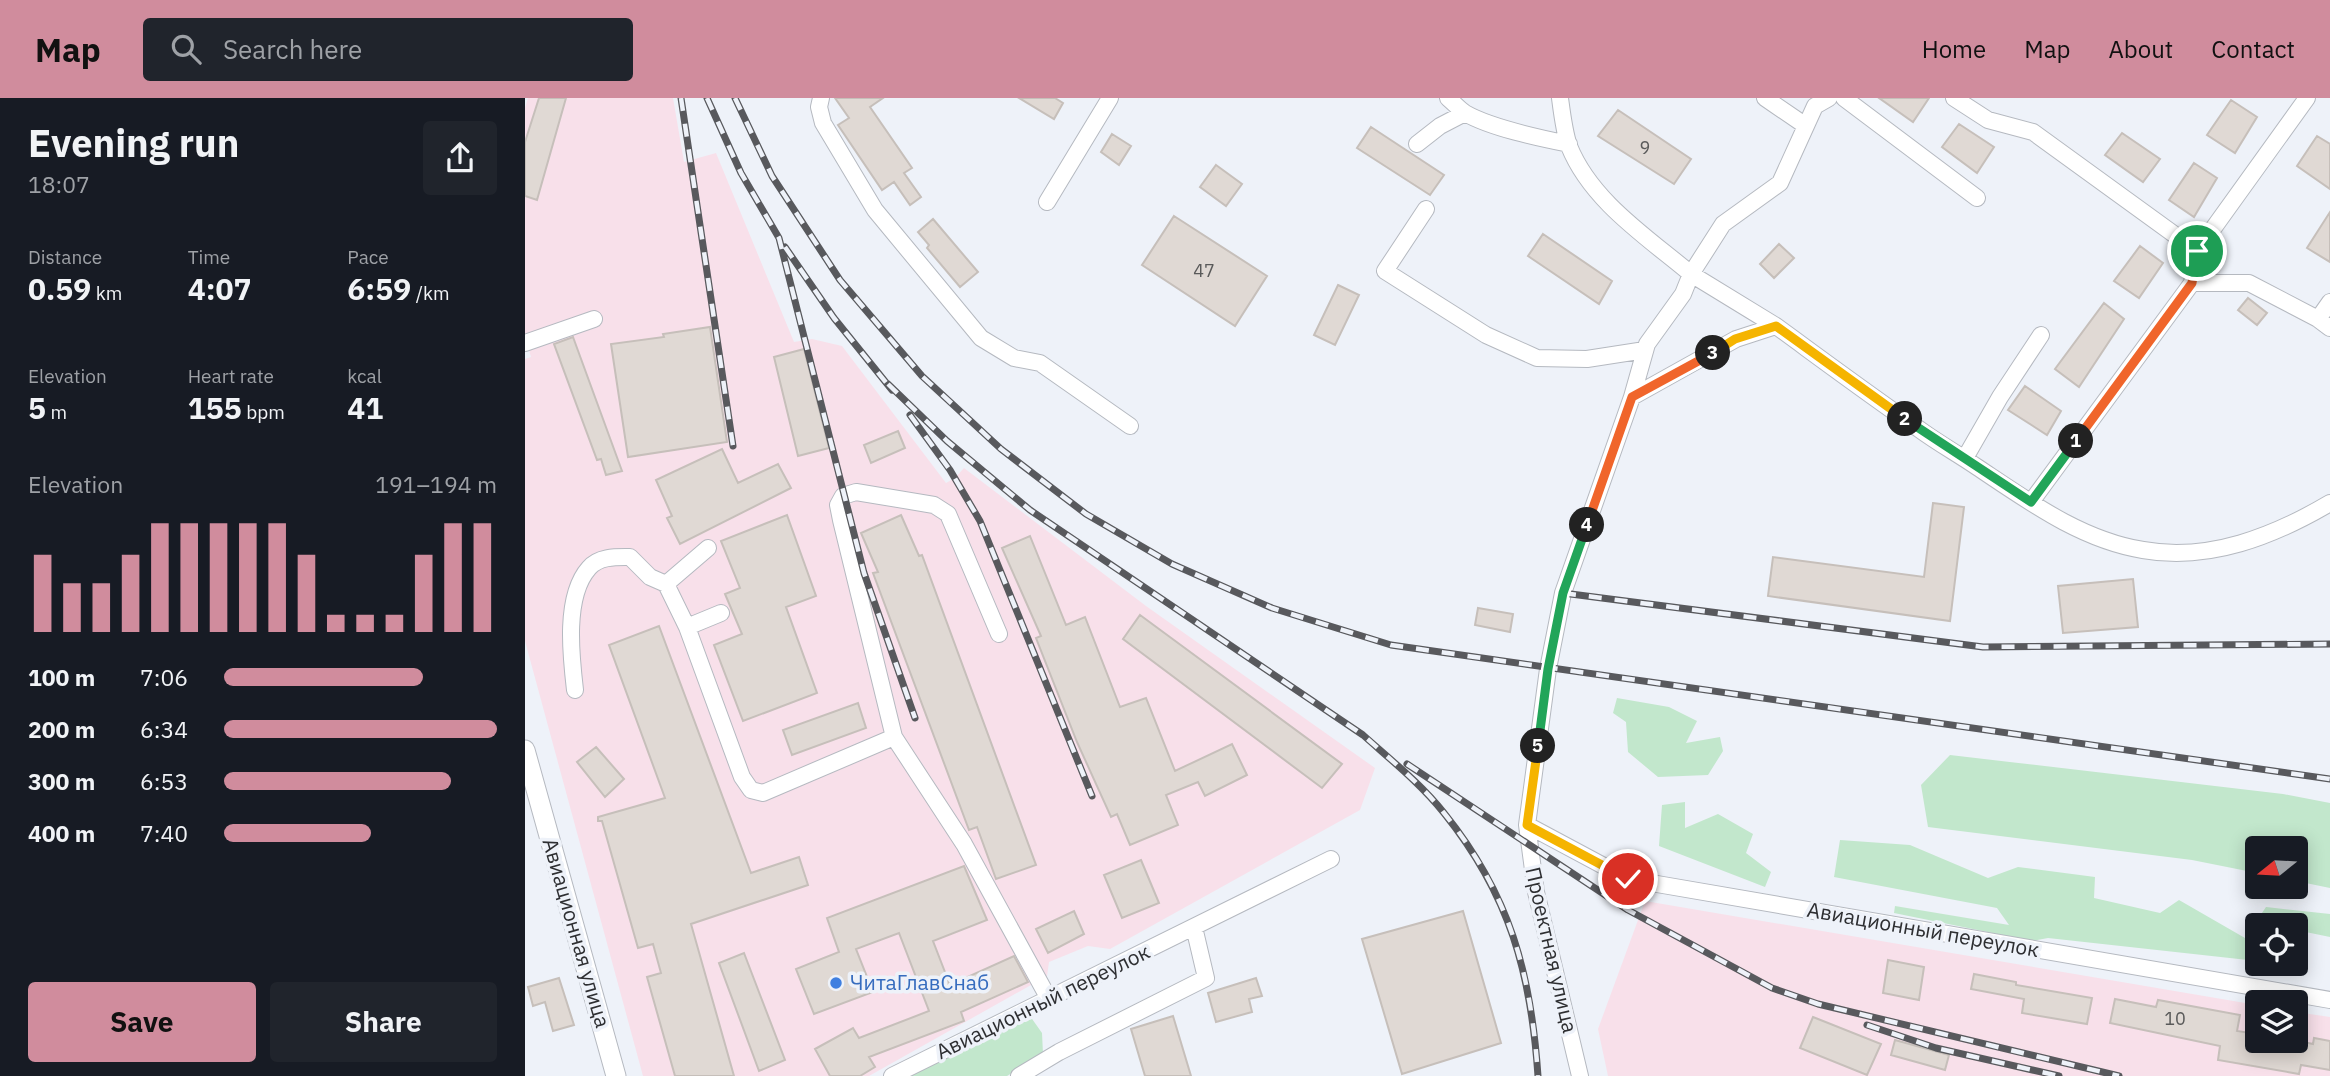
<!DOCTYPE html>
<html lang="en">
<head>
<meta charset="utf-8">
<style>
  body { margin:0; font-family:"IBM Plex Sans",sans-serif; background:#20242c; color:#f1f3f6; height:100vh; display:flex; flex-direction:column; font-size:26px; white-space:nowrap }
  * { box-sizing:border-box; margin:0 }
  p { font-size:23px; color:#9ea1a6 }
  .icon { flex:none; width:38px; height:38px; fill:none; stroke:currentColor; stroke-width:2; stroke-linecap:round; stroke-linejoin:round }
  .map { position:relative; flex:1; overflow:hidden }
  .panel { display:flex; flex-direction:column; background:#171b24; width:525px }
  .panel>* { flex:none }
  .needle { width:46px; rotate:252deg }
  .controls { position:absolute; left:1720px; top:738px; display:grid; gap:14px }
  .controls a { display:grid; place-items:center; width:63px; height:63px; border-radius:7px; background:#171b24; box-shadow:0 4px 18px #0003; font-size:35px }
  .pin { position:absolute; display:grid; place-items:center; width:60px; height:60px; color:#fff; margin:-30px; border:4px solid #fff; border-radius:50%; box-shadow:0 2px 7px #0007 }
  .km { position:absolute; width:35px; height:35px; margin:-18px; border-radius:50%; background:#222; color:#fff; font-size:19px; line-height:35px; text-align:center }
  .round { display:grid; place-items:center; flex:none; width:74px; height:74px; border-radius:7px; background:#20242c }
  .summary { display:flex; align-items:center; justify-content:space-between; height:119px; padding:0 28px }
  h1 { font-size:38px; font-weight:700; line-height:52px }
  .stats { display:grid; grid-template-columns:repeat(3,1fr); gap:10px; height:119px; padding:7px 28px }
  .stats div { display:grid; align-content:center }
  .stats b { font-size:30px; font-weight:700 }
  .stats small { font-size:19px; font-weight:400 }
  .stats p { font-size:19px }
  .chart { height:196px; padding:14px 28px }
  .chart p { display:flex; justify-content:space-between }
  .chart svg { width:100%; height:126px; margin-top:7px; stroke:#d08c9d; stroke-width:6 }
  .button { display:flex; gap:14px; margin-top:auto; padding:14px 28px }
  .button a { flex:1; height:80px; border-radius:7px; background:#d08c9d; color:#111; font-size:28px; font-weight:700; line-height:80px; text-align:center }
  .button a+a { background:#20242c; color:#f1f3f6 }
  ul { padding:0 28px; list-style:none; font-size:23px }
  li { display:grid; grid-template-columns:112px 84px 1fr; align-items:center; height:52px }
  li i { height:18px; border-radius:9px; background:#d08c9d }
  header { display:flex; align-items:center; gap:42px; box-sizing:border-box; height:98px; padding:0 35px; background:#d08c9d; color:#111 }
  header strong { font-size:33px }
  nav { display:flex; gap:38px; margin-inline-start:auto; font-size:24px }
  .search { width:490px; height:63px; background:#20242c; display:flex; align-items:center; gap:18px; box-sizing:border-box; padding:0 24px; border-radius:7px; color:#9ea1a6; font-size:26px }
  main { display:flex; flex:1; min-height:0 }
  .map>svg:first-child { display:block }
  .commercial { fill:#f8e0ea }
  .green { fill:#c2e7cc }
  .building { fill:#e0d9d4; stroke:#c6bfba; stroke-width:2 }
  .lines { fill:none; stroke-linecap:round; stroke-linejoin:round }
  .minor-casing { stroke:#b5b9c0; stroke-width:18 }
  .major-casing { stroke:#b5b9c0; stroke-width:21 }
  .minor { stroke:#fff; stroke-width:16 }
  .major { stroke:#fff; stroke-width:19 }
  .rail-casing { stroke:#58595d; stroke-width:7 }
  .rail { stroke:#eef2f9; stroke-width:4.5; stroke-dasharray:13; stroke-linecap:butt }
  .split-1-casing { stroke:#fff; stroke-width:14 }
  .split-2-casing { stroke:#fff; stroke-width:14 }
  .split-3-casing { stroke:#fff; stroke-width:14 }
  .split-4-casing { stroke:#fff; stroke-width:14 }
  .split-5-casing { stroke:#fff; stroke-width:14 }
  .split-6-casing { stroke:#fff; stroke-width:14 }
  .split-1 { stroke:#f0652b; stroke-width:9 }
  .split-2 { stroke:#22a559; stroke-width:9 }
  .split-3 { stroke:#f5b400; stroke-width:9 }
  .split-4 { stroke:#f0652b; stroke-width:9 }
  .split-5 { stroke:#22a559; stroke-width:9 }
  .split-6 { stroke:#f5b400; stroke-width:9 }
  .shop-dot { fill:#3f7fe0; stroke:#eef2f9; stroke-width:2.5 }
  .labels { text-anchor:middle; stroke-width:7; stroke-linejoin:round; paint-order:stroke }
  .number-label { font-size:18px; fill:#5a5a5a }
  .street-label { font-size:21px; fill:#2e2f32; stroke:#eef2f9 }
  .shop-label { font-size:21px; fill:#366cbe; stroke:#eef2f9; text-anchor:start }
</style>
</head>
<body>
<header>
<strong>Map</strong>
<div class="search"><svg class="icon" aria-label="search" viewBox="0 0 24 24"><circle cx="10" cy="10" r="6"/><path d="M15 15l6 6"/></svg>Search here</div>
<nav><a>Home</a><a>Map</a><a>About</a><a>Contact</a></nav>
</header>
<main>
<section class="panel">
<div class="summary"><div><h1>Evening run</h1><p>18:07</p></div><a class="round"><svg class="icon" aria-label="share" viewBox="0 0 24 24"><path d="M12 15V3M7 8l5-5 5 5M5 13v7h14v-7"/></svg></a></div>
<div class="stats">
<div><p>Distance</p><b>0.59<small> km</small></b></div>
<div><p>Time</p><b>4:07</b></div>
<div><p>Pace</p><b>6:59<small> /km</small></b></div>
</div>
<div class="stats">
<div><p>Elevation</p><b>5<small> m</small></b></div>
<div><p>Heart rate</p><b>155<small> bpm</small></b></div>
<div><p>kcal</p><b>41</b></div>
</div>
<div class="chart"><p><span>Elevation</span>191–194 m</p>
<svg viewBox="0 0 160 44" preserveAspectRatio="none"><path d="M5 44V17M15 44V27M25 44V27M35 44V17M45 44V6M55 44V6M65 44V6M75 44V6M85 44V6M95 44V17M105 44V38M115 44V38M125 44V38M135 44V17M145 44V6M155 44V6"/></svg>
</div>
<ul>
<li><b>100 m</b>7:06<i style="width:73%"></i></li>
<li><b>200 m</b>6:34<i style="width:100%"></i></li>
<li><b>300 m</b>6:53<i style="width:83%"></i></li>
<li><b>400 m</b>7:40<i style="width:54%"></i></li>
</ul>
<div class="button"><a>Save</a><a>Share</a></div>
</section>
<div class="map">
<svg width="1805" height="978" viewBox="0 0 1805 978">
  <rect width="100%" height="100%" fill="#eef2f9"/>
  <path class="commercial" d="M3 0H148L159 64 191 55 269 244 287 241 317 248 421 385 430 380 439 370 621 508 850 670 835 712 585 851 563 848 524 864 522 878 344 978H118L0 543V261L6 259 0 239V10Z
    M1120 803 1732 907V943H1771V914L1805 919V978H1083L1073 931Z"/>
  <path class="green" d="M1092 600 1144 609 1172 623 1161 645 1195 639 1198 653 1183 677 1133 679 1103 654 1101 624 1088 615Z
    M1425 657 1758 696 1805 705V790L1771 783V751H1732V775L1667 762 1403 729 1396 687Z
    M1160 704V730L1193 716 1228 736 1221 755 1246 774 1240 789 1134 748 1137 707Z
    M1315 742 1385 747 1463 780 1493 769 1570 779 1569 800 1635 815 1654 802 1720 840 1741 809 1805 816V839L1771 832V828H1732V863L1523 840 1507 843 1369 815 1370 808 1484 827 1472 810 1309 779Z
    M505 918 517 935 518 956 482 978H386Z"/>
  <path class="building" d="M14 0H41L12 102 0 98V44Z
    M310 0H358L345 9 387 70 379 75 396 99 385 107 369 84 357 92 313 27 324 20Z
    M494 0H530L538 5 529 21Z
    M1354 0H1404L1388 24Z
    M1706 2 1732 19 1710 55 1682 37Z
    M1093 12 1166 61 1149 86 1073 38Z
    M1434 26 1469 49 1452 75 1417 49Z
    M846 29 919 77 905 97 832 50Z
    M1597 35 1635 61 1618 84 1580 57Z
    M587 36 606 48 594 67 576 54Z
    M1792 38 1805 46V91L1772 68Z
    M1669 65 1692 80 1669 119 1644 102Z
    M691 67 717 86 701 108 675 89Z
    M1805 114V164L1782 150Z
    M649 118 742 178 710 228 617 167Z
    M408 121 453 174 435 189 402 150 404 147 393 134Z
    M1018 136 1087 183 1074 206 1003 158Z
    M1254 146 1269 160 1249 180 1235 166Z
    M1615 148 1638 165 1614 200 1589 183Z
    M813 187 834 197 810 247 789 237Z
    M1723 200 1742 215 1732 227 1713 212Z
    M1579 205 1599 221 1554 289 1530 271Z
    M185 229 202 344 103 359 86 246 139 239 138 236Z
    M48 239 97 373 81 377 76 361 72 362 29 246Z
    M279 251 304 350 273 358 249 259Z
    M1500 288 1536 313 1522 337 1483 312Z
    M373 333 380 350 346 365 339 347Z
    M197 351 213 385 253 366 266 390 155 446 142 420 147 418 131 382Z
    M1408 405 1439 409 1425 523 1243 498 1248 459 1399 479Z
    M262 417 291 498 261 509 292 595 218 623 189 547 217 536 200 496 215 490 196 443Z
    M376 417 394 458 397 457 511 767 471 781 452 729 444 732 348 475 353 474 336 435Z
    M505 438 541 527 560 519 595 609 621 600 650 673 707 646 722 677 680 698 673 684 641 697 653 727 605 747 592 716 586 719 552 644 511 540 516 538 477 450Z
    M1608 481 1613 529 1538 535 1533 488Z
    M953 510 988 516 985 534 950 527Z
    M615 517 817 666 797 690 598 541Z
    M134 528 226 775 274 759 283 787 166 826 209 978H150L122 879 136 875 128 846 113 850 77 723H73V719L140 700 84 547Z
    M333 605 341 630 267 657 258 632Z
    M71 649 99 681 80 699 52 664Z
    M616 762 634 805 597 820 579 777Z
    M439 768 462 822 408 843 425 887 489 858 503 884 436 914 439 923 344 959 350 969 335 978H305L290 951 328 930 334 940 404 913 374 835 331 851 348 894 289 916 271 871 314 854 302 820Z
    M549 813 559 836 523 855 511 831Z
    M938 813 976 945 877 976 837 841Z
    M219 855 260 962 234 973 194 865Z
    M1363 862 1399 869 1394 902 1358 895Z
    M1449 876 1491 884V887L1567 900 1562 926 1497 915 1499 901 1446 891Z
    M34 880 49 927 28 933 20 904 8 908 3 889Z
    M731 880 737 898 724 901 727 914 691 924 683 895Z
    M1590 901 1631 909 1633 902 1715 917 1712 933 1732 936V943H1774L1788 946 1789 940 1805 943V972L1776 967 1774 976 1693 962 1695 948 1585 925Z
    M648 918 666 978H620L606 931Z
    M1288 919 1356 946 1342 977 1275 950Z
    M1370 942 1424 957 1420 972 1366 957Z"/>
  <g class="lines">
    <defs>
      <path id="minor" d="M296 0 294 9 298 25 350 112 456 240 489 260 515 265 605 328
        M923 0C929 5 934 11 940 15 966 30 1014 40 1044 46
        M1035 0C1037 15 1039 33 1044 48 1066 103 1122 139 1166 176L1198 126 1255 85 1290 8 1304 0
        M1240 0 1281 28
        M1319 0 1452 100
        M1429 0 1463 22 1508 34 1672 153
        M892 46 915 28 940 15
        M522 104 585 0
        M901 111 860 173 961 237 1012 260 1062 261 1120 252
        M1667 185H1724L1793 221 1805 230
        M1793 221 1805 204
        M0 245 69 221
        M1107 299 1122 246 1158 196 1166 176 1251 228
        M1440 360 1475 299 1516 237
        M1506 404 1667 185 1672 153 1782 0
        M141 486 162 529 196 515
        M162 529 217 679 226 692 238 695 369 639
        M474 536 423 416 409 407 331 394 318 398 313 407 316 422 369 639 439 746 524 901
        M50 592C46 558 39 498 64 470 74 458 92 459 105 459L125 479 141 486 183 450
        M1002 727 1103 781 1805 902
        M367 978 806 761
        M494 978 534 954 681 880 669 829
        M1055 978 1011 794 1002 727 1023 571 1038 495 1107 299 1211 241 1251 228C1299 263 1346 298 1394 331 1413 345 1433 356 1452 369 1503 403 1556 442 1618 452 1684 464 1749 438 1805 405"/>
      <path id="major" d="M0 652 91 978"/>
    </defs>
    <use href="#minor" class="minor-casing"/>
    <use href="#major" class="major-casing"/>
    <use href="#minor" class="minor"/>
    <use href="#major" class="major"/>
    <defs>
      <path id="rail" d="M156 0 208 348
        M182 0 216 75 254 140 339 475 390 620
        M210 0 247 78 315 182 397 278 476 351 561 416 647 466 747 510 866 547 1805 681
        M260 149 309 220 367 292
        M363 286 422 343 505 412 838 637C866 662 896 686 919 715 985 797 1006 875 1013 978
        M385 317 425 372 455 423 567 698
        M1038 495 1458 549 1805 546
        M882 666 1103 812 1247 890 1293 906 1594 978
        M1342 927 1411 950 1534 978"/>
    </defs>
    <use href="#rail" class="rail-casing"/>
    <use href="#rail" class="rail"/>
  </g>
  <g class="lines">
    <defs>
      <path id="split-1" d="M1551 343 1667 185 1672 153"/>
      <path id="split-2" d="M1380 321 1506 404 1551 343"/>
      <path id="split-3" d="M1188 255 1210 241 1251 228 1380 321"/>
      <path id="split-4" d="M1062 427 1107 299 1188 255"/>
      <path id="split-5" d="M1013 648 1023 571 1038 495 1062 427"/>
      <path id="split-6" d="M1013 648 1002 727 1103 781"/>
    </defs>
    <use href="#split-1" class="split-1-casing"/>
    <use href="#split-2" class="split-2-casing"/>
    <use href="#split-3" class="split-3-casing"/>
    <use href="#split-4" class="split-4-casing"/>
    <use href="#split-5" class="split-5-casing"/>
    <use href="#split-6" class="split-6-casing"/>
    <use href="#split-1" class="split-1"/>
    <use href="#split-2" class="split-2"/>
    <use href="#split-3" class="split-3"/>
    <use href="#split-4" class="split-4"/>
    <use href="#split-5" class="split-5"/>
    <use href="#split-6" class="split-6"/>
  </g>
  <circle class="shop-dot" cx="311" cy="885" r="7"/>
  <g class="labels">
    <g class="number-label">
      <text x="1120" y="56">9</text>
      <text x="679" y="179">47</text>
      <text x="1650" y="927">10</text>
    </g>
    <g class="street-label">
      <text transform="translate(1398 832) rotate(10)" y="7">Авиационный переулок</text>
      <text transform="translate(51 835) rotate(74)" y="7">Авиационная улица</text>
      <text transform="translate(1026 852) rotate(77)" y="7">Проектная улица</text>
      <text transform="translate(518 904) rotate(-26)" y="7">Авиационный переулок</text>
    </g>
    <g class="shop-label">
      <text x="325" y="892">ЧитаГлавСнаб</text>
    </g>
  </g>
</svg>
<div class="controls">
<a><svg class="needle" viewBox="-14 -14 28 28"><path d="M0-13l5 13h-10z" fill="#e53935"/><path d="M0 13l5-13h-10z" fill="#9ea1a6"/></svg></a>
<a><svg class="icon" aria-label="locate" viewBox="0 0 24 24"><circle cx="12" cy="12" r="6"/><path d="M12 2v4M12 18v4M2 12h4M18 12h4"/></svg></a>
<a><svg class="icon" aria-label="layers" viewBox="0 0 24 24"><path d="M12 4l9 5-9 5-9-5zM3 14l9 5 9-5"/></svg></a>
</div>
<div class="pin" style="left:1672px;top:153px;background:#1e9e55"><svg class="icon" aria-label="arrive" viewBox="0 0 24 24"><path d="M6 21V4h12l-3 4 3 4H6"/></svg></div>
<div class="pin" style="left:1103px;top:781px;background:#d93025"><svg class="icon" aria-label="check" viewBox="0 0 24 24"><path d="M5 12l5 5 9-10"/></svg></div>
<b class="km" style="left:1551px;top:343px">1</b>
<b class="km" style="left:1380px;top:321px">2</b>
<b class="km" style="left:1188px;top:255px">3</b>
<b class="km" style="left:1062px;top:427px">4</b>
<b class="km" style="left:1013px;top:648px">5</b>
</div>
</main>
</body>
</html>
